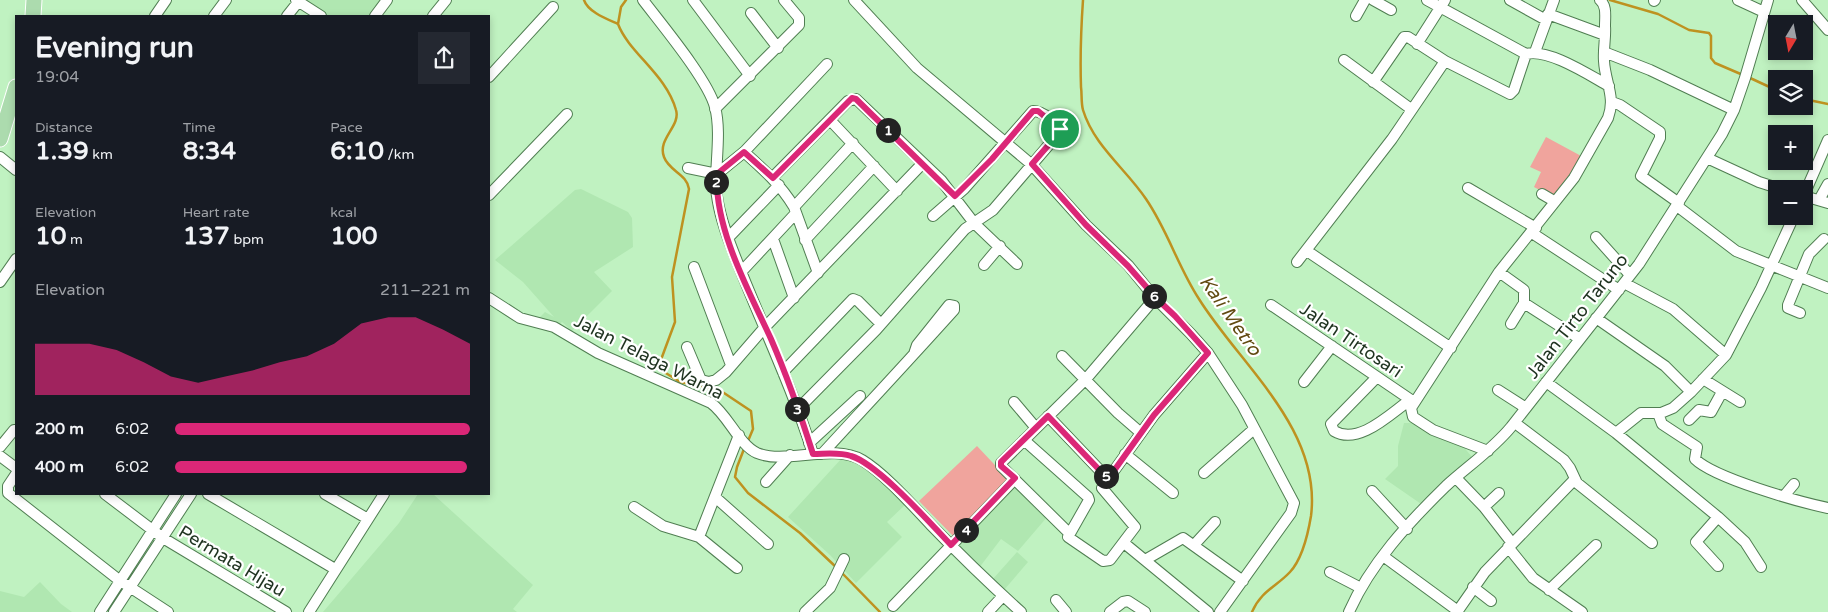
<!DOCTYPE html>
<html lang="en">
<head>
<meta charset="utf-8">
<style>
  body { margin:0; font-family:"Varela Round",sans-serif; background:#242831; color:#f1f3f6; height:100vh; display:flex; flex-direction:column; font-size:19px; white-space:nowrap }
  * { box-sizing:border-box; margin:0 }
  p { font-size:16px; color:#9ea1a6 }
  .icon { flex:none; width:28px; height:28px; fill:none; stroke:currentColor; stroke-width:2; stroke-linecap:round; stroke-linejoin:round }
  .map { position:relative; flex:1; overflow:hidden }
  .sheet { position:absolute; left:15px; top:15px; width:475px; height:480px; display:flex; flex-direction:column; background:#171b24; border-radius:0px; box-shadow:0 2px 8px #0003 }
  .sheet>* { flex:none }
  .needle { width:32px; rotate:190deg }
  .fabs { position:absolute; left:1768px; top:15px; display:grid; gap:10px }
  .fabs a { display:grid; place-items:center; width:45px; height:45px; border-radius:0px; background:#171b24; box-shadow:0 2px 8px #0003; font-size:25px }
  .pin { position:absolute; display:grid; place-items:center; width:42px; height:42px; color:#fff; margin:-21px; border:2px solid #fff; border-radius:50%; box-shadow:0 1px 5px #0007 }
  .km { position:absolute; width:25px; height:25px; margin:-12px; border-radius:50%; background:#222; color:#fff; font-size:14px; line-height:25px; text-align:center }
  .round { display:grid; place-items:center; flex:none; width:52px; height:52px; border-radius:0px; background:#242831 }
  .headline { display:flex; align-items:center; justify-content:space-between; height:85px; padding:0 20px }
  h1 { font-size:28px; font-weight:700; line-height:38px }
  .stats { display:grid; grid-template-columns:repeat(3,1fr); gap:8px; height:85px; padding:5px 20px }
  .stats div { display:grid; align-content:center }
  .stats b { font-size:25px; font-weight:700 }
  .stats small { font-size:14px; font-weight:400 }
  .stats p { font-size:14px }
  .chart { height:140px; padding:10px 20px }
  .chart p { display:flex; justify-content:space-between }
  .chart svg { width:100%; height:90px; margin-top:5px; fill:#db2777; opacity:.7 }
  ul { padding:0 20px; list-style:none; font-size:16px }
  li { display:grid; grid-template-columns:80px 60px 1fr; align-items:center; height:38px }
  li i { height:12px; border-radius:6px; background:#db2777 }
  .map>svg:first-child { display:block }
  .built { fill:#b0e7b1 }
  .green { fill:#f0a49d }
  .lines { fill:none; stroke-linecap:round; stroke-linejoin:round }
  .stream { stroke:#be9220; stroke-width:2.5 }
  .street-casing { stroke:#507e52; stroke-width:12 }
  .primary-casing { stroke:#fff; stroke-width:17 }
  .street { stroke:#fff; stroke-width:10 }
  .primary { stroke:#acdbae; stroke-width:15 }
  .route-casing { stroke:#fff; stroke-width:10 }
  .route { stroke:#db2777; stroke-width:6 }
  .labels { text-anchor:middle; stroke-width:4.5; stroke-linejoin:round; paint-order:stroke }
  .street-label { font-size:18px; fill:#1f3320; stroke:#fff }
  .water-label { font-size:19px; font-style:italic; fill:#624b12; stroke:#fff }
</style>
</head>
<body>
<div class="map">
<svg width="1828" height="612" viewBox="0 0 1828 612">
  <rect width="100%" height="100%" fill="#c0f2c1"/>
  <path class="built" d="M301 0H383L371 16H323Z
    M581 189 628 212 632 218 633 247 594 272 612 291 572 331 562 322 559 325 538 319 545 312 554 317 523 282 495 260 575 190Z
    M1404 423H1418L1461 444 1473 458 1424 506 1385 479 1398 466V446Z
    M842 458 863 464 905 505 887 522 902 537 856 583 830 555 788 517Z
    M1015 483 1048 516 1018 551 1001 539 979 568 956 543Z
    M418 494H433L533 585 513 609 517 612H323L399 523Z
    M1017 552 1028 562 1004 590 992 580Z
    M40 582 61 604 72 612H0V591L24 597Z"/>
  <path class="green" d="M1546 137 1583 157 1553 197 1534 187 1541 172 1530 167Z
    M977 446 1009 480 953 536 919 501Z"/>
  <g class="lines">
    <path class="stream" d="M584 0C588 12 607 19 618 24
      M626 0 621 7 618 24C629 53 666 74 676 110 681 126 657 139 664 157 669 171 687 174 689 189L672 277 675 322 659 365 661 370 680 382 718 389 751 411 753 429 748 441
      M1083 0C1081 29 1080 58 1081 87 1082 94 1081 103 1083 110 1094 146 1126 169 1146 199 1168 231 1178 267 1199 299 1240 365 1322 429 1311 516 1308 534 1303 558 1290 572 1276 587 1261 591 1252 612
      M1610 0 1658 14 1689 30 1709 33 1711 36V58L1715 63 1743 75
      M1748 77 1776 90
      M1804 99 1828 104
      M744 449 737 467 735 477 748 493 800 533 837 568
      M841 572 880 612"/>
    <defs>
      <path id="street" d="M296 0 321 16
        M643 0C662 25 708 80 715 107 721 130 716 159 716 183 716 201 722 221 728 238 755 311 790 380 813 454
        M693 0 750 76
        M854 0 917 68 1031 164 1086 225 1128 265 1155 298 1191 334 1208 353 1242 405 1294 503 1291 513 1220 612
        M1373 0 1391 10
        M1427 0 1526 54C1548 48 1589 75 1609 86
        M1510 0 1546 20
        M1738 0 1764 12
        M1802 0 1828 30
        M1654 1 1655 0
        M751 13 778 48
        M1548 14 1605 35
        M155 16 166 0
        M214 16 226 0
        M287 16 299 1
        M375 16 387 0
        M433 16 446 0
        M1356 16 1365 0
        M1417 44 1445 0
        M1535 52 1554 0
        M1604 52 1650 70 1734 110
        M1344 60 1411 109
        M489 77 553 7
        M1373 82 1404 37H1408L1445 61 1510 94 1514 90 1526 54
        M1612 102 1620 105 1660 132V138L1641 176 1679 203
        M715 109 799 25V18L784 0
        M830 120 897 191
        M744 152C763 169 781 185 794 207L818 273
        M0 157 16 170
        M1707 158 1759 182 1781 189
        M688 168 717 174 744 152 827 64
        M773 177 848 101 856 99 941 180 974 223 1017 264
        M1468 188 1536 228
        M1542 194 1554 201
        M489 195 567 114
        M1804 195 1828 140
        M1804 196 1828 203
        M1819 200 1828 184
        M1677 206 1736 251 1828 288
        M794 207 853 143
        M1532 233 1619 290
        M1596 237 1630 275
        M728 238 779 185
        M773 239 794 298
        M805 240 874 166
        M1307 251 1451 348
        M1297 262 1392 139 1445 61
        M984 265 1000 246
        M694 267 731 365
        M742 271 796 213
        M1499 272 1524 290V303L1580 339
        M0 282 16 259
        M1624 283 1673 309 1726 355
        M489 298 520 318 554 327 598 353 711 403C728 415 739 445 757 453 786 465 832 443 862 460 885 474 912 505 931 525 960 555 990 584 1021 612
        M1271 305 1414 402
        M1800 313 1788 308V305L1809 254 1824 239
        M1596 318 1665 366 1691 392
        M1511 324 1524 303
        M687 347 701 380 709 382 716 380 726 372 765 327 923 163
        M1062 356 1118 413 1141 433
        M783 372 853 299 858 301 881 324
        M1377 377 1334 421 1331 424 1334 431C1359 446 1391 413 1410 400
        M1703 379 1740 402
        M1304 382 1332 346
        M1546 382 1616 433 1718 517 1745 542 1761 567
        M1498 390 1526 408
        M1014 402 1036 428
        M797 410 876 330 965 229 993 210 1059 133C1061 124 1042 111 1033 111L964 189 933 216
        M1661 413 1659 416 1662 424 1697 447 1695 459C1714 478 1799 502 1828 508
        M1048 416 1108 479
        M1689 420 1699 410 1711 412 1722 392
        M1515 423 1564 460 1570 468 1577 483 1652 543
        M1616 433 1641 413H1661L1673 408 1691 392 1726 355 1761 288 1794 216
        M1024 440 1088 497 1089 500 1068 537 1103 561 1110 560 1135 527 1102 488 1103 486 1154 415 1208 353
        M809 443 860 396
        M0 447 14 430H16
        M1488 451 1433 430 1413 417 1411 408 1499 272 1574 178 1608 118C1616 97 1605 82 1604 61 1603 49 1606 37 1605 26 1605 16 1607 6 1600 0
        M822 454C866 406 910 359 954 310V306L949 305 917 345 914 354
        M1125 454 1173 493
        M0 456 16 468
        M1204 473 1254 429
        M16 474 8 486V493L119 580 168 612
        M1456 478 1484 507 1512 543
        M766 482 790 455
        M1372 491 1407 529
        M105 494 163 538 286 612
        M208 494 335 569
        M325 494 368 519
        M1784 496 1794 484
        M715 497 768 544
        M634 507 663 526 699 537 737 568
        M1484 507 1499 493
        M1070 534 1001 466V463L1086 379 1155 298
        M699 537 739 435
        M1124 543 1208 612
        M1194 545 1215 522
        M1508 547 1533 578 1582 612
        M1383 556 1458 611
        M1145 560 1183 538 1243 581
        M1718 566 1696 542 1718 517
        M1330 572 1361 588
        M1473 587 1491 601
        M1549 590 1596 545
        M1056 600 1066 612
        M893 606 1015 479
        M100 612 176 494
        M114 612 191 494
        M309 612 384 494
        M805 612 830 588 844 559
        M988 612 1003 596
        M1110 612 1123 602 1128 601 1145 612
        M1349 612C1370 564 1409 522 1446 486 1468 466 1492 450 1511 427L1639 264 1722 134 1734 110 1745 78 1768 0
        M1457 612 1485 572 1574 480"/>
      <path id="primary" d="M33 16 34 0
        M0 139 16 87"/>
    </defs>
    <use href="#street" class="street-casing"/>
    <use href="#primary" class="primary-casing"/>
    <use href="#street" class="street"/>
    <use href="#primary" class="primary"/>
  </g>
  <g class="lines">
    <defs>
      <path id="route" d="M852 98 856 99 955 196 992 159 1033 111H1038L1060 129 1059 133 1032 164 1086 225 1128 266 1156 298 1175 316 1208 353 1154 415 1108 479 1048 416 1001 462V466L1015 478 951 545C930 523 878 464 851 456 839 452 825 454 813 454 801 416 787 376 771 339 749 291 714 228 717 174L744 152 773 178Z"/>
    </defs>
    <use href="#route" class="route-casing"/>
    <use href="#route" class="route"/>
  </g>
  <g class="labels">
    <g class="street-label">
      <text transform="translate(1577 316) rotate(-52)" y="6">Jalan Tirto Taruno</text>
      <text transform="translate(1351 340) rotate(34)" y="6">Jalan Tirtosari</text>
      <text transform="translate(649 357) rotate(27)" y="6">Jalan Telaga Warna</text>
      <text transform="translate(232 561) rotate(31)" y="6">Permata Hijau</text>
    </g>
    <g class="water-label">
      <text transform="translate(1231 315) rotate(55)" y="7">Kali Metro</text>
    </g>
  </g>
</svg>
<div class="fabs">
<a><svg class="needle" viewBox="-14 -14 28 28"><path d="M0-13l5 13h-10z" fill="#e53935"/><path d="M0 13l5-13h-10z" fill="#9ea1a6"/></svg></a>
<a><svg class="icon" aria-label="layers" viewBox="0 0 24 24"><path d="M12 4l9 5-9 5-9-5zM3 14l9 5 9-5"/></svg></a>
<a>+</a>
<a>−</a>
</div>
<div class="pin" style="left:1060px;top:129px;background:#1e9e55"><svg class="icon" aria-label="arrive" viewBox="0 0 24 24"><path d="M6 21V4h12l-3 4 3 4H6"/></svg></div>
<b class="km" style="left:888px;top:130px">1</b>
<b class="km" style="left:716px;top:182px">2</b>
<b class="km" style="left:797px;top:409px">3</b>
<b class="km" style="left:966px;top:530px">4</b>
<b class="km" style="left:1106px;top:476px">5</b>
<b class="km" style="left:1154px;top:296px">6</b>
<section class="sheet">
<div class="headline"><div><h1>Evening run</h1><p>19:04</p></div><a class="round"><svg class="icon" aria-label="share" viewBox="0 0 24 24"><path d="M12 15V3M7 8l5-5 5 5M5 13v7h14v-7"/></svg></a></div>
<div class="stats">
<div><p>Distance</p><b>1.39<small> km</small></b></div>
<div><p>Time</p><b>8:34</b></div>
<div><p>Pace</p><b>6:10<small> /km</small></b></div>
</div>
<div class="stats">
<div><p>Elevation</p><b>10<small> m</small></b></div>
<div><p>Heart rate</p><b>137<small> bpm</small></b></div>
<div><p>kcal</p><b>100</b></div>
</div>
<div class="chart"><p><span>Elevation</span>211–221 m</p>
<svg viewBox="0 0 160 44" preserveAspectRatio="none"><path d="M0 44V19L10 19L20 19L30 22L40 28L50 35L60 38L70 35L80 32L90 28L100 25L110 19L120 9L130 6L140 6L150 12L160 19V44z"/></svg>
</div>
<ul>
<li><b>200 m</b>6:02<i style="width:100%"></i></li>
<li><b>400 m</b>6:02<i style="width:99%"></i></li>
</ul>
</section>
</div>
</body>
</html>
